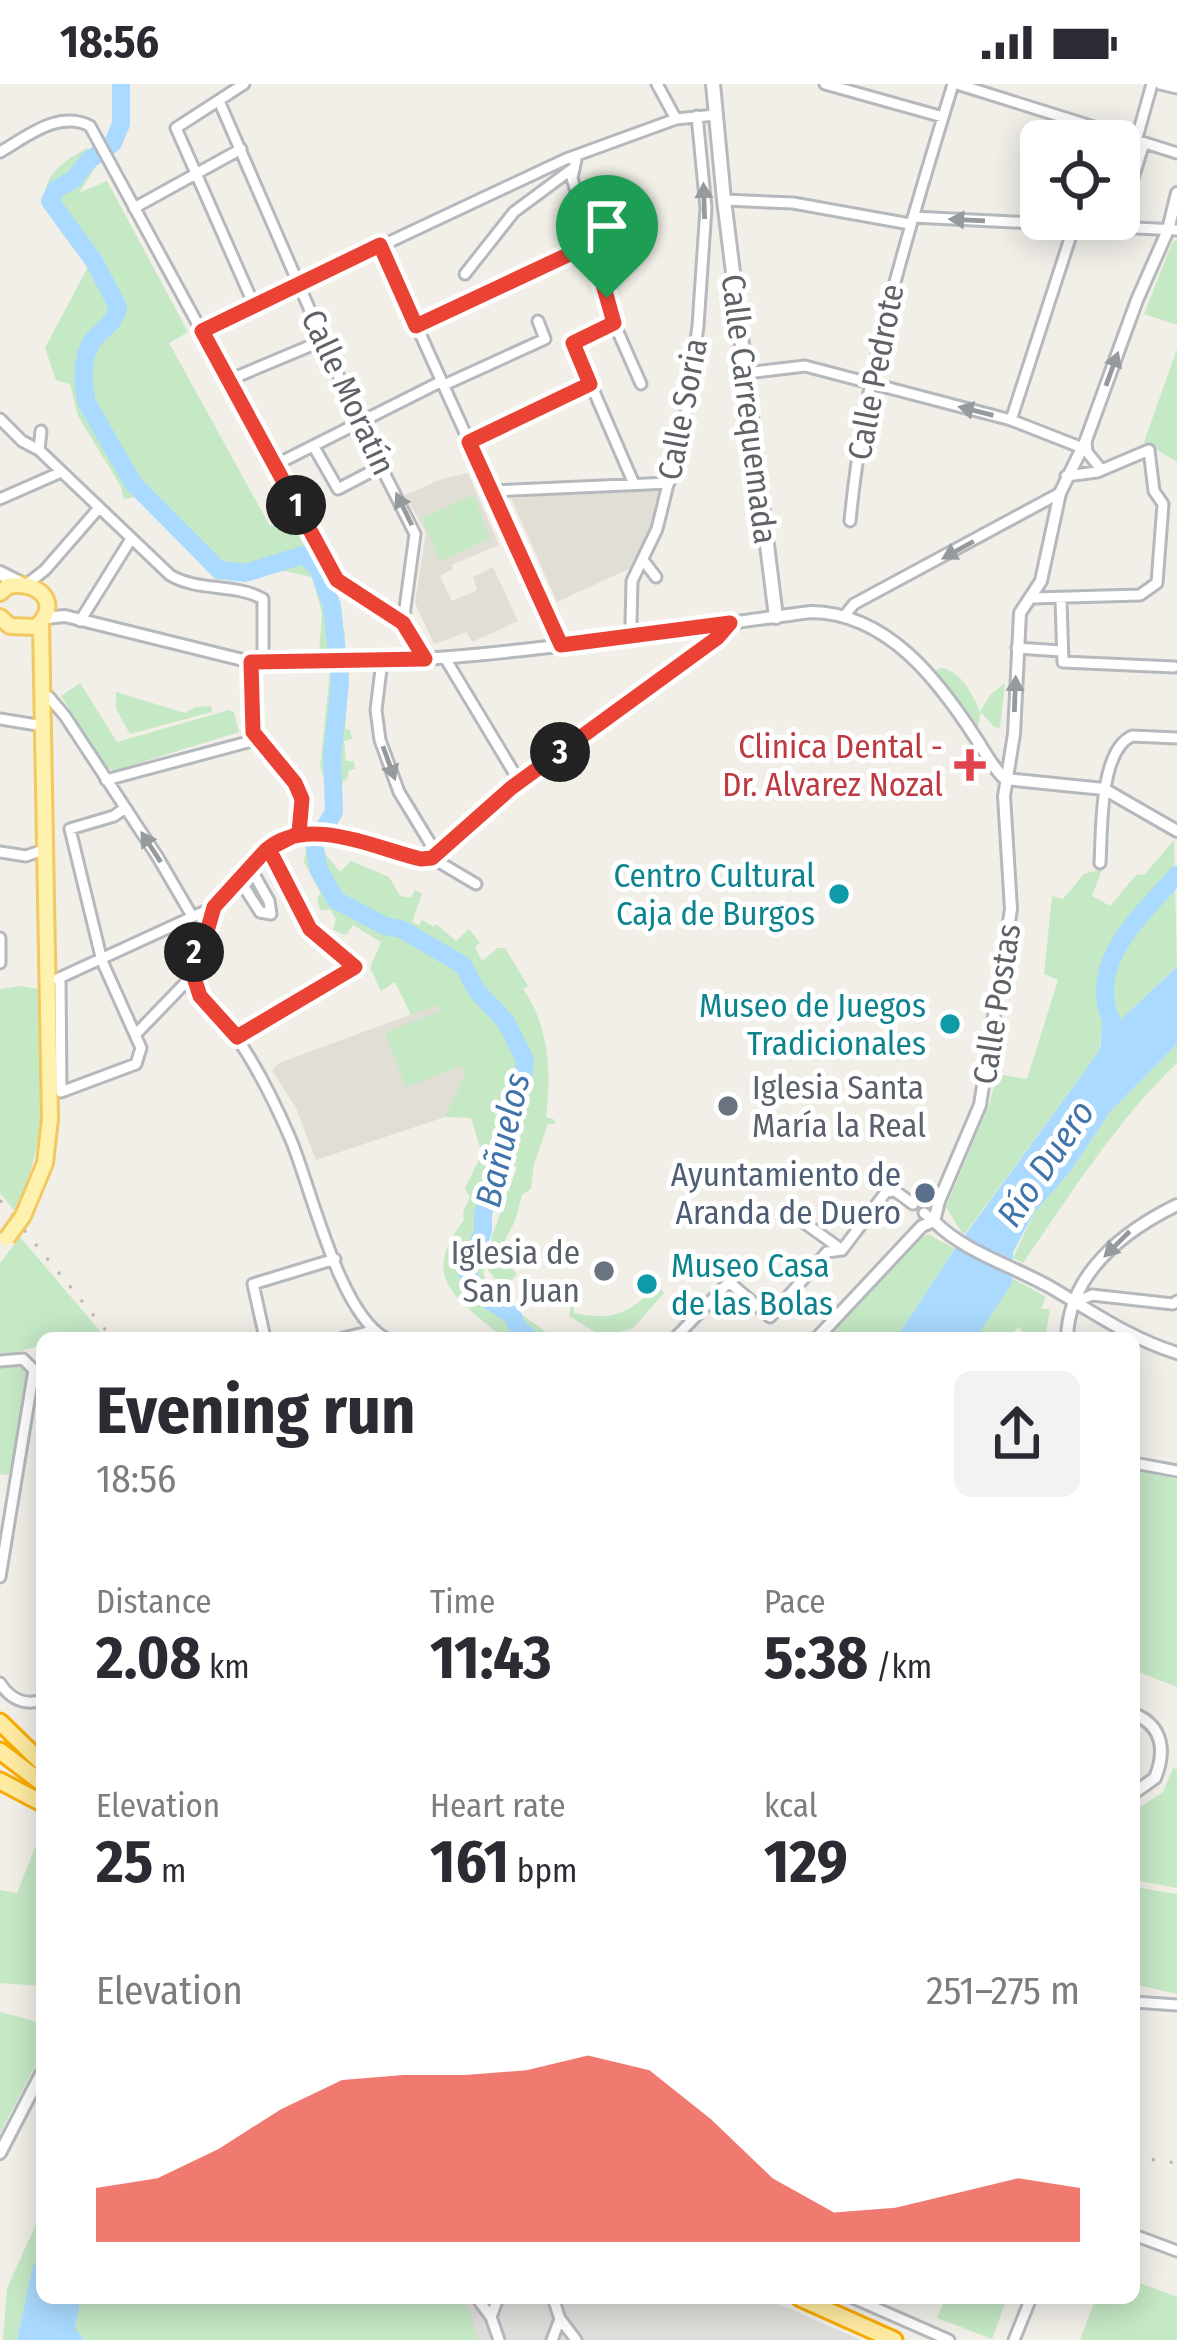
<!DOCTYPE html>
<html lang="en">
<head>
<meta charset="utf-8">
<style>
  body { margin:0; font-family:"Fira Sans Condensed",sans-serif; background:#f2f2f3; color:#2b2b33; height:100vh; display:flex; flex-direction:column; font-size:45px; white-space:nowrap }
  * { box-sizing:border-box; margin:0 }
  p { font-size:39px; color:#7c7c81 }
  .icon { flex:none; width:66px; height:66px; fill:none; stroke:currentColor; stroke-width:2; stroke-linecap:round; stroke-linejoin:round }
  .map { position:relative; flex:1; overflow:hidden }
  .drawer { position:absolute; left:36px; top:1248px; width:1104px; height:972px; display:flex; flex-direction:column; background:#fff; border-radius:18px; box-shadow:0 6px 30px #0003 }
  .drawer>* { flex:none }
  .tools { position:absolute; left:1020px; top:36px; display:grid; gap:24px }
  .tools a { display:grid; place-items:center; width:120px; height:120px; border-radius:18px; background:#fff; box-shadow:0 6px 30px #0003; font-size:60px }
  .pin { position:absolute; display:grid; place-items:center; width:102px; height:102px; color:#fff; margin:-123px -51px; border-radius:50% 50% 50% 0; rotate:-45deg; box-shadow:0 0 12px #0007 }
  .pin .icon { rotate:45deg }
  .km { position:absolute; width:60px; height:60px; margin:-30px; border-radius:50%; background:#222; color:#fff; font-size:33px; line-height:60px; text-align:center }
  .round { display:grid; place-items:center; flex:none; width:126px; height:126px; border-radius:18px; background:#f2f2f3 }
  .headline { display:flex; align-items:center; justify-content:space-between; height:204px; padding:0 60px }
  h1 { font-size:66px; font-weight:700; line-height:90px }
  .figures { display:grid; grid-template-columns:repeat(3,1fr); gap:18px; height:204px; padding:12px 60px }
  .figures div { display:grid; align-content:center }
  .figures b { font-size:60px; font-weight:700 }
  .figures small { font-size:33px; font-weight:400 }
  .figures p { font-size:33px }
  .chart { height:336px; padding:24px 60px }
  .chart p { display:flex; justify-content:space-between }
  .chart svg { width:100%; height:216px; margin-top:12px; fill:#ea4335; opacity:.7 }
  .status { display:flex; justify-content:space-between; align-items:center; height:84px; padding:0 60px; background:#fff; direction:ltr }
  .status svg { height:33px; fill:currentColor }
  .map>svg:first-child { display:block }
  .industrial { fill:#e0deda }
  .education { fill:#e1ded6 }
  .green { fill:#c5e8c5 }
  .water { fill:#aadaff }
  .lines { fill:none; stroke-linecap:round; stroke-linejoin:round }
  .river { stroke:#aadaff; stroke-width:18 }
  .minor-casing { stroke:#b5b8bc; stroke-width:15 }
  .tertiary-casing { stroke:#b5b8bc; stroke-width:16 }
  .secondary-casing { stroke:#b6babf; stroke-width:18 }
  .primary-casing { stroke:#f2c960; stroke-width:20 }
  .trunk-casing { stroke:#f9ab00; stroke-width:21 }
  .minor { stroke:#fff; stroke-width:9 }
  .tertiary { stroke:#fff; stroke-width:10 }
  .secondary { stroke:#fff; stroke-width:12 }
  .primary { stroke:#fff2af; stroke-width:14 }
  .trunk { stroke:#feeaa1; stroke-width:15 }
  .rail { stroke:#b6b7b8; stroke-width:3; stroke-dasharray:3 15; stroke-linecap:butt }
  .primary-bridge-casing { stroke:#f2c960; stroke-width:20; stroke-linecap:butt }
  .primary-bridge { stroke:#fff2af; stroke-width:14 }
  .oneway { fill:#979a9d }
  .route-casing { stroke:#fff; stroke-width:24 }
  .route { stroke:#ea4335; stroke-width:15 }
  .health-dot { fill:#e0444e; stroke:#fff; stroke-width:4.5 }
  .culture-dot { fill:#0f9aa8; stroke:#fff; stroke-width:4.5 }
  .worship-dot { fill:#6b7280; stroke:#fff; stroke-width:4.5 }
  .service-dot { fill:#5c6f8a; stroke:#fff; stroke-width:4.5 }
  .labels { text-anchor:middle; stroke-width:10; stroke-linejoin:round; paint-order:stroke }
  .street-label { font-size:33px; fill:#5f6368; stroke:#fff }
  .health-label { font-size:33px; fill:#be3a42; stroke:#fff; text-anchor:end }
  .culture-label { font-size:33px; fill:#0d838f; stroke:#fff; text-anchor:end }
  .worship-label { font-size:33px; fill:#5b616d; stroke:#fff; text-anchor:start }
  .service-label { font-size:33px; fill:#4e5e75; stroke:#fff; text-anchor:end }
  .water-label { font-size:36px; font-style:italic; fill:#4174aa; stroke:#fff }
</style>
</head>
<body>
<div class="status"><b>18:56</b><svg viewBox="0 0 49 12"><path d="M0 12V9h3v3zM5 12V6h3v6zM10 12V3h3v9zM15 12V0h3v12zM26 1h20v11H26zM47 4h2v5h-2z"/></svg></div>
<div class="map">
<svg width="1177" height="2256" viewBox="0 0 1177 2256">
  <rect width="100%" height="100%" fill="#f1efe8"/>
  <path class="industrial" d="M300 2214H765L861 2256H290Z"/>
  <path class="education" d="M468 389 499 461 452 481 453 485 440 492 452 517 477 506 473 493 493 483 518 537 472 558 467 548 434 560 415 519 426 449 405 411 442 395Z
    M664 406 645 465 633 483 557 518 511 414Z
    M439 920 465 990 445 1033 316 1076 296 1024 272 986 279 979Z"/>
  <path class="green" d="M88 64 97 81 79 109 107 97 188 248 169 259 270 442 289 433 308 462 324 472 345 551 343 565 350 577 345 645 350 646 352 655 344 657 346 677H354L355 685 349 686 347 696 343 697 336 753 321 751 329 709 320 683 331 578 319 570 322 529 312 493 285 487 216 496 137 413 124 415 120 401 78 332 70 300 56 296 45 264 88 183C52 135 13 102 88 64Z
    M1177 155V241L1144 230 1172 159Z
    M1177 265V378L1144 358Z
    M474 411 490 455 440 477 422 434 445 423 454 441 448 422Z
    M941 584C961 587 973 610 980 628L990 611 1005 599 1000 644 994 643 981 628 978 643 934 587Z
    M80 599 117 658 229 626 234 628 239 648 113 687 105 682 61 612Z
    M116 608 185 629 196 623 211 622 212 628 130 650 116 625Z
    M1174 756 1177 883 1114 942 1107 915C1101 936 1104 953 1097 970L965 1150 962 1149 946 1123 990 1018 997 990 1027 995 1058 896 1044 890 1052 812 1063 815 1084 790 1102 785 1092 812 1110 822 1137 790 1144 791Z
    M307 760 319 762 340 788 351 777 389 793 400 812 411 814 415 806 422 810 412 838 419 841 422 836 434 843 436 840 456 857 469 845 480 859 475 863 482 877 498 864H505L528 902 523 905C550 943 551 989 546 1033L555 1036V1040H548L534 1080 531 1105 522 1111 515 1137 498 1170 517 1190 509 1200H499L488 1186 490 1158 517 1083 509 1079C500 1103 473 1177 487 1199 498 1217 536 1239 554 1254H503C457 1214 418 1195 464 1136L463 1128 470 1113 465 1104 482 1070 471 1034 445 1033 465 990 461 982 406 1003 385 949 440 927 439 921 411 931 395 898 381 907 370 884 381 858 353 841 346 851 333 846 336 835 331 826H320L317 814 321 810 304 778Z
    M21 902 38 905C41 980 52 1058 14 1126L0 1109V905Z
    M1177 960V979C1117 1036 1070 1111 1023 1179L1013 1174 1034 1129 1070 1088 1110 1028Z
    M928 1150 955 1165 896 1254H824L914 1159Z
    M20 1153 106 1254H42V1278L40 1262 0 1272V1179Z
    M1012 1194 1046 1213 1041 1225H1050L1045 1254H1027L1019 1243 1007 1254H976Z
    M659 1203 664 1209 633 1244 603 1253 569 1232 575 1206 574 1229C618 1238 625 1228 659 1203Z
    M24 1280 29 1284V1292L13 1384 8 1391 0 1390V1282Z
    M1134 1385 1177 1395V1603L1134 1586Z
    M1173 1684 1177 1685V1804L1134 1796 1136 1726 1163 1708Z
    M42 1746V1902L0 1899V1806L17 1809Z
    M1134 1803 1177 1810V1910L1134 1900Z
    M0 1928 42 1939V1969L0 2049Z
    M42 2127C42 2171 26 2212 17 2256H3L7 2204Z
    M1134 2197 1177 2213V2256H1080L1096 2214H1134Z
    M81 2214H459L469 2225 478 2256H84L75 2245Z
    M945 2214H1007L992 2255 937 2234Z"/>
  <path class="water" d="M1177 883V960L1110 1028 1070 1088 1034 1129 1013 1168 1012 1199 976 1254H896L955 1165 1097 970 1101 960 1103 912 1115 941Z
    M42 2166V2214H81L75 2244 84 2256H17L33 2182Z"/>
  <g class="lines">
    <path class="river" d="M121 0V40L113 59 88 77 73 96 56 105 50 117 94 177 118 223C114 243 99 245 90 261 81 277 83 303 87 319L133 399 219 486 245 489 303 471 318 484 332 522 340 599 332 672 334 728 314 760 319 786 336 816 385 842 401 845 463 881 477 907 506 938 525 976 523 999 502 1059 483 1131V1147L467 1189 482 1212 512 1231 518 1244 530 1254
      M1111 935C1086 879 1143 829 1177 791"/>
    <defs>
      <path id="minor" d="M657 0 676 35
        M825 0 943 33
        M957 0 1177 69
        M1160 0 1177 4
        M219 17 359 339 415 450 403 539
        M176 44 254 221
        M176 44 244 0
        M1136 57 1152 0
        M0 68C28 52 58 26 90 42L337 496 403 539 425 575
        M577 71 572 94 614 239 641 300
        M1130 104 1144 59
        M724 116 793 119 910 140
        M134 124 241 65
        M913 133 1177 146
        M380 161 561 561
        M465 190 514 128 572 85
        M614 239 573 259 634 400
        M416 242 591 160
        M202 246 566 75 676 35 715 31
        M746 289 805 282 1011 336 1080 363
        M229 296 324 256
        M444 301 545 255 538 237
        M0 335 22 357 39 366
        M1011 336 1074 142
        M41 347 39 366 170 491C198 508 235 499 263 515V579
        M469 358 590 300
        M1086 358 1087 368 1100 384
        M314 363 338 405 382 382
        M275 381 442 297
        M492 407 669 399
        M0 415 59 389
        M850 437C865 280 908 150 953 0
        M643 476 656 493
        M27 500 45 486 98 425
        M1033 514 1140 511 1157 499 1163 420 1154 407 1149 366 1097 388 1066 392
        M1061 516 1063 578 1174 583
        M845 531 854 520 1060 409
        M80 537 131 455
        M631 539 632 497 657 445 686 327 698 242 706 124 697 32
        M1017 564 1061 567
        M445 574 519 697
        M382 577 376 626 380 656 399 708 430 759 432 774
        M251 578 253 648 295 699 302 715 299 749
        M42 612 49 613 65 632 157 772 192 832
        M0 635 43 642
        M106 696 259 655
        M0 768 26 772 46 765
        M432 774 511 703 717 554 730 539
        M1100 779C1102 747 1099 667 1132 652L1177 654
        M239 795 260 828 271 830 269 817 250 783
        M214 823C208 844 185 869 191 891 198 915 220 930 234 950 257 982 276 1021 291 1056 312 1107 339 1228 385 1254
        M0 854V879
        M60 894 61 1008 136 980 141 964 102 877 70 745 114 732 125 724
        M57 895 214 823 266 767 286 753 299 749 329 752 421 775 432 774 476 800
        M136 950 191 893
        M237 953 355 883 310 845 273 773 266 767
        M924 1129 934 1137
        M807 1136 806 1140 842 1166
        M842 1166 886 1108 895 1107 913 1120
        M1074 1219 1092 1211 1173 1220 1177 1217
        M265 1254 253 1200 335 1175
        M343 1254 372 1247
        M675 1254 729 1198 770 1233 827 1168 842 1166
        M0 1277 23 1275 34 1286 0 1493
        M1134 1379 1177 1387
        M0 1599C10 1615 25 1622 42 1616
        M1134 1918 1177 1921
        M1134 2151 1177 2167
        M477 2214 491 2233
        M498 2214 491 2233 499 2256
        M853 2214 949 2256
        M561 2236 576 2256
        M552 2256 560 2235 553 2214
        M1014 2256 1031 2214"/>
      <path id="tertiary" d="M45 534 65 532 251 578C439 586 626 552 811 528 888 529 939 597 977 656 986 670 993 684 1005 695
        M1005 695 1104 705 1177 747
        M934 1137 939 1117 980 1021 1011 825 1004 712 1014 650 1020 529 1041 497 1060 409 1086 356 1137 216 1168 146 1177 109
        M934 1137C964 1168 1013 1182 1050 1203 1093 1228 1129 1254 1177 1269
        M817 1254 922 1142 934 1137
        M1067 1254C1069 1189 1124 1147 1177 1121
        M1134 1630C1163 1642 1166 1667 1155 1694L1134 1709
        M0 2069 42 1988"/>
      <path id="secondary" d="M713 0 724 116 776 533
        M0 489 20 499"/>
      <path id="primary" d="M0 509 8 502C37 496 63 518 36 543L10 542 0 533
        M23 1132 45 1079 50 1035 41 539"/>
      <path id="trunk" d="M0 1638 42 1679
        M0 1667 42 1699
        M0 1697 42 1719
        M800 2214 894 2256"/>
    </defs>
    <use href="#minor" class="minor-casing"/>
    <use href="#tertiary" class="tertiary-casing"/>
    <use href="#secondary" class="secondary-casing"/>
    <use href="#primary" class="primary-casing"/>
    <use href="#trunk" class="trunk-casing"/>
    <use href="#minor" class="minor"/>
    <use href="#tertiary" class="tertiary"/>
    <use href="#secondary" class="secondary"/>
    <use href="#primary" class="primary"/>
    <use href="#trunk" class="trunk"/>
    <path class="rail" d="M0 1116 13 1132
      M24 1146 112 1254
      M1134 2073 1177 2079"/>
    <defs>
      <path id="primary-bridge" d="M7 1154 23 1132"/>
    </defs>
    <use href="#primary-bridge" class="primary-bridge-casing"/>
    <use href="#primary-bridge" class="primary-bridge"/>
  </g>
  <defs><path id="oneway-solid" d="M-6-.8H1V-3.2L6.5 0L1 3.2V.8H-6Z" transform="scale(3)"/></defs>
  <g class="oneway">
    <use href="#oneway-solid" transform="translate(704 117) rotate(-92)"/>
    <use href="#oneway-solid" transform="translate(967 136) rotate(-177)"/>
    <use href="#oneway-solid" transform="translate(1112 285) rotate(-70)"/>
    <use href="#oneway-solid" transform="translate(976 327) rotate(-166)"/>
    <use href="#oneway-solid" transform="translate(404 425) rotate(-116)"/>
    <use href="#oneway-solid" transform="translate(958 466) rotate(151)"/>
    <use href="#oneway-solid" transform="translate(1015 610) rotate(-88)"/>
    <use href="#oneway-solid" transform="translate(389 679) rotate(70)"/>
    <use href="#oneway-solid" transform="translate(151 763) rotate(-123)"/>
    <use href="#oneway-solid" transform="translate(1117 1160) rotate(135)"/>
  </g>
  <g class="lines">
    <defs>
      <path id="route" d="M607 214 591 160 416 242 380 161 202 247 337 496 403 539 425 575 251 578 253 648 295 699 302 715 299 749 266 766 214 823 208 844 189 878 200 912 237 953 355 883 310 845 273 773 266 766C307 730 374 764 421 775L432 774 511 704 717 554 730 539 561 561 469 358 590 300 573 259 614 239 607 214"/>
    </defs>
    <use href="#route" class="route-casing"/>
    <use href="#route" class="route"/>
  </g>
  <path class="health-dot" d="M964 663h12v12h12v12h-12v12h-12v-12h-12v-12h12z"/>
  <g class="culture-dot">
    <circle cx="839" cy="810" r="12"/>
    <circle cx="950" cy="940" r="12"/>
    <circle cx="647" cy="1200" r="12"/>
  </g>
  <g class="worship-dot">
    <circle cx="728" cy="1022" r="12"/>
    <circle cx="604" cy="1187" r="12"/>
  </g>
  <circle class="service-dot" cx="925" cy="1109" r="12"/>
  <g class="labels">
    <g class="street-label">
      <text transform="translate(875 288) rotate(-79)" y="12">Calle Pedrote</text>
      <text transform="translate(349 308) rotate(65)" y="12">Calle Moratín</text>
      <text transform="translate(682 325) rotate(-79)" y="12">Calle Soria</text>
      <text transform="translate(750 325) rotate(83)" y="12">Calle Carrequemada</text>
      <text transform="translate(996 920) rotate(-81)" y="12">Calle Postas</text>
    </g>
    <g class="health-label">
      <text x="943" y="674">Clinica Dental -<tspan x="943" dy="38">Dr. Alvarez Nozal</tspan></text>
    </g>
    <g class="culture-label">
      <text x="815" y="803">Centro Cultural<tspan x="815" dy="38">Caja de Burgos</tspan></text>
      <text x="926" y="933">Museo de Juegos<tspan x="926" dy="38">Tradicionales</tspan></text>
      <text x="671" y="1193" text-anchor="start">Museo Casa<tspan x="671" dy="38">de las Bolas</tspan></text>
    </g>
    <g class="worship-label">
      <text x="752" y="1015">Iglesia Santa<tspan x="752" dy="38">María la Real</tspan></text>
      <text x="580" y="1180" text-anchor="end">Iglesia de<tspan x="580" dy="38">San Juan</tspan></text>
    </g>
    <g class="service-label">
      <text x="901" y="1102">Ayuntamiento de<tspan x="901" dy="38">Aranda de Duero</tspan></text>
    </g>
    <g class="water-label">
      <text transform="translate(502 1056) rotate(-77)" y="13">Bañuelos</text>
      <text transform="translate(1045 1079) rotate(-56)" y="13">Río Duero</text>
    </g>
  </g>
</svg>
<div class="tools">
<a><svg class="icon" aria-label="locate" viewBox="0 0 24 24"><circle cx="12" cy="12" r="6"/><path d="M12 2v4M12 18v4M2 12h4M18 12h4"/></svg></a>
</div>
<div class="pin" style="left:607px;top:214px;background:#1e9e55"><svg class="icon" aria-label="arrive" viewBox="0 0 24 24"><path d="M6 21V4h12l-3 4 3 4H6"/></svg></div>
<b class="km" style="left:296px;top:421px">1</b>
<b class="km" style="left:194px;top:868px">2</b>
<b class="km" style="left:560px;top:668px">3</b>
<section class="drawer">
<div class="headline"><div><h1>Evening run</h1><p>18:56</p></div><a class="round"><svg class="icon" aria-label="share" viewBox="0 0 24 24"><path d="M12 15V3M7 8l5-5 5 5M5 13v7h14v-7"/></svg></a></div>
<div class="figures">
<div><p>Distance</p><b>2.08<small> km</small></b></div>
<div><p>Time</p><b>11:43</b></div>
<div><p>Pace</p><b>5:38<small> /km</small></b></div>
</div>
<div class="figures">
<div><p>Elevation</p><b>25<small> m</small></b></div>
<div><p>Heart rate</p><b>161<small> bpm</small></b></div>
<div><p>kcal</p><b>129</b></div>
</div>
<div class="chart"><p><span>Elevation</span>251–275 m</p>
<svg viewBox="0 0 160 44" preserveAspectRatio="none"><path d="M0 44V33L10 31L20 25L30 17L40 11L50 10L60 10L70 9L80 6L90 9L100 19L110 31L120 38L130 37L140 34L150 31L160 33V44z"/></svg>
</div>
</section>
</div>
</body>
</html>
